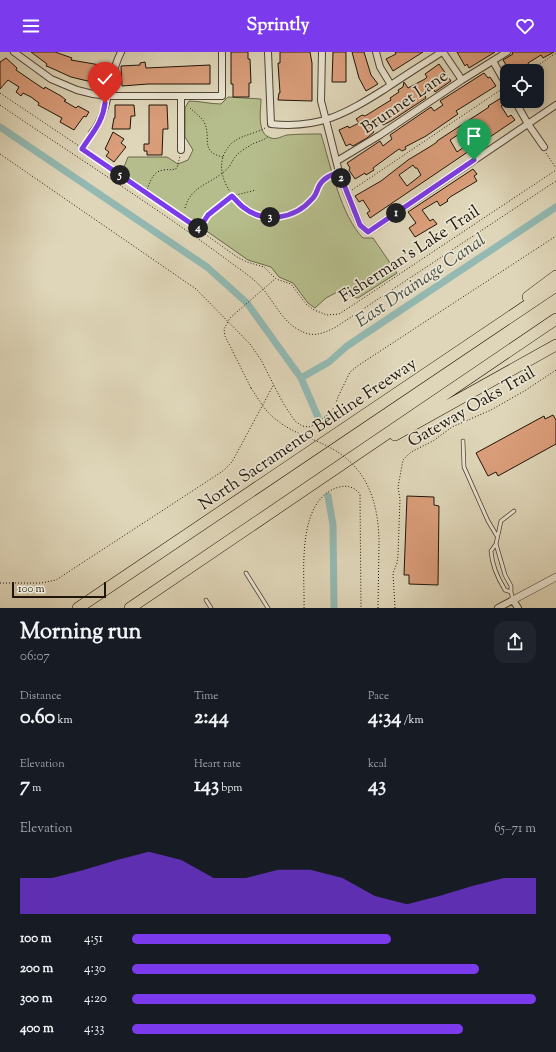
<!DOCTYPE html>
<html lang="en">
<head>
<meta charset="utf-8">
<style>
  body { margin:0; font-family:"Sorts Mill Goudy",serif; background:#20242c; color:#f1f3f6; height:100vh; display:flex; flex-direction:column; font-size:15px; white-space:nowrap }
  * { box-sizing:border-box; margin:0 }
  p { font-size:13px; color:#9ea1a6 }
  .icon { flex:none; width:22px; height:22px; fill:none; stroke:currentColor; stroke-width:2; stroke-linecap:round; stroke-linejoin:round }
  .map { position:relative; height:556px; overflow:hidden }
  .sheet { display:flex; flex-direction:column; background:#171b24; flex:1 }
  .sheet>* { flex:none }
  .fabs { position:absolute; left:500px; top:12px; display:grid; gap:8px }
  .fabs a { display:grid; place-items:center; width:44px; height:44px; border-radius:8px; background:#171b24; box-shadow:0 2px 10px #0003; font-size:20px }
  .scale { position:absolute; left:12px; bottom:10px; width:94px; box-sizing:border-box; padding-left:4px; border:2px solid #1f1508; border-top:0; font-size:11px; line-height:14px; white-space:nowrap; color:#1f1508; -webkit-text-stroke:3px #eae4d2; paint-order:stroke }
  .pin { position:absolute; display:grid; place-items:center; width:34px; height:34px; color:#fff; margin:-41px -17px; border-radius:50% 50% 50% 0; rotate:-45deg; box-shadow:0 0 4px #0007 }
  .pin .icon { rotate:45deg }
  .km { position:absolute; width:20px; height:20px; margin:-10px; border-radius:50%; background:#222; color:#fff; font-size:11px; line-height:20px; text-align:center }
  .round { display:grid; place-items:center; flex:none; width:42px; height:42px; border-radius:12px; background:#20242c }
  .overview { display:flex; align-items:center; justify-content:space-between; height:68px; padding:0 20px }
  h1 { font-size:22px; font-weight:800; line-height:30px }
  .figures { display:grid; grid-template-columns:repeat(3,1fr); gap:6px; height:68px; padding:4px 20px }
  .figures div { display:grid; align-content:center }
  .figures b { font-size:20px; font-weight:800 }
  .figures small { font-size:11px; font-weight:400 }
  .figures p { font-size:11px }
  .chart { height:112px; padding:8px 20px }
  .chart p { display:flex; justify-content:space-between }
  .chart svg { width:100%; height:72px; margin-top:4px; fill:#7c3aed; opacity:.7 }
  ul { padding:0 20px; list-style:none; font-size:13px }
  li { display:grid; grid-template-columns:64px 48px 1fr; align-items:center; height:30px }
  li i { height:10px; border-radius:5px; background:#7c3aed }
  header { display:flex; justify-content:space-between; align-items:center; height:52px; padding:0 20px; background:#7c3aed; color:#fff; font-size:18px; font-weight:800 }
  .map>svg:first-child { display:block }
  .green { fill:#b6bd8c; stroke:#6a694a }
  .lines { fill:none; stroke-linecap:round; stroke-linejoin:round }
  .canal { stroke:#93b9b2; stroke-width:7 }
  .building { fill:#db9e7b; stroke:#1f1508; fill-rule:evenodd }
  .service-casing { stroke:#4f4534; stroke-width:4.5 }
  .minor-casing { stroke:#4f4534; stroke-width:8 }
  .tertiary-casing { stroke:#4f4534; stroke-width:8 }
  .motorway-casing { stroke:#1f1508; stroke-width:12 }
  .path { stroke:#1f1508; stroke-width:1; stroke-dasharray:1 2; stroke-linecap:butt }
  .service { stroke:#eae4d2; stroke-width:3 }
  .minor { stroke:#eae4d2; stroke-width:6 }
  .tertiary { stroke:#eae4d2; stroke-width:7 }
  .motorway { stroke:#dfd6b9; stroke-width:11 }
  .path-bridge { stroke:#1f1508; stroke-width:1; stroke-dasharray:1 2; stroke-linecap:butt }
  .route-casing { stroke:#fff; stroke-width:8 }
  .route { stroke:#7c3aed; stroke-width:5 }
  .labels { text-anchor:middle; stroke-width:3.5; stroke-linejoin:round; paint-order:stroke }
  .street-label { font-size:17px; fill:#1f1508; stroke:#eae4d2 }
  .water-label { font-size:18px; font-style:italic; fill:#484e44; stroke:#eae4d2 }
</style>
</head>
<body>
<header><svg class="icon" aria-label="menu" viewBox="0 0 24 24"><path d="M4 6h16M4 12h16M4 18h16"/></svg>Sprintly<svg class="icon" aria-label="heart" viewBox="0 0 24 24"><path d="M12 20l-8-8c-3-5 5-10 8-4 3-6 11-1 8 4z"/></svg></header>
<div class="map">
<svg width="556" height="556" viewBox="0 0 556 556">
  <rect width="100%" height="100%" fill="#dfd6b9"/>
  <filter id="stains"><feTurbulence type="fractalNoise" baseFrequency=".005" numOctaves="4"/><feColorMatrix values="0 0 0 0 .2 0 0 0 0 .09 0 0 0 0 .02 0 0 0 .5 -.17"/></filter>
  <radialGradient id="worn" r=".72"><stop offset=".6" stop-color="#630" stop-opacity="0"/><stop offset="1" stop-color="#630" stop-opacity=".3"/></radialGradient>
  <path class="green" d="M228 45 261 47C261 58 256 82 271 86 277 88 282 84 287 83 298 82 310 82 321 82 330 112 341 164 363 186H373L397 221 358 246 352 245 341 238 326 246 315 256 308 251 293 231 279 225 271 215 248 208 122 120 128 105H167L178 112 188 108 193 98 185 85V56L189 49C200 49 210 52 221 52Z"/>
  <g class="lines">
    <path class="canal" d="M0 75 207 215 247 251 301 326 318 365
      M301 326 329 310 347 294 556 155
      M328 444 333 473 334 556"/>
  </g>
  <path class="building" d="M31 0H55L72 6 71 8 100 13 96 31 71 25 49 15 46 14 47 12Z
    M231 0H248V7H250L251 31H249V45H233V32H231Z
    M280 0H310L312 11V49L278 48 279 41H280L278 11H280Z
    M333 0H346V30H332Z
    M352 0H364L371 23 378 32 366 39 359 26Z
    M395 0H423L393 19 386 7 396 2Z
    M457 0H495L469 16 467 12 465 14Z
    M512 0H554L543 6 541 3 528 11 530 16 523 19H510L503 8 513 2Z
    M6 6 17 16 16 18 38 33 44 37 45 35 61 44 66 48 64 49 76 56 78 54 89 60 86 65 84 64 81 68 74 78 60 70 62 66 38 53 39 51 31 45 23 41 21 44 16 40 19 35 8 28 0 37V10Z
    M145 10 146 16 210 13V32H148L122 34 121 14 140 13V11Z
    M439 12 451 29 435 40 433 36 424 41 426 46 391 69 383 73 381 70 371 76 374 80 367 86 353 94 350 92 346 94 339 78 348 74 349 76 359 71 356 67 362 63 365 64 391 48 390 46 399 40 398 38 403 35 404 30 408 36 425 27 427 25 425 22Z
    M484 21 488 26 490 25 496 34 456 59 458 62 426 84 405 95 406 97 402 99 399 97 388 105 373 116 374 118 366 123 365 121 355 127 349 118 350 116 347 111 380 89 383 94 388 90 392 87 390 83 431 55 434 59 443 53 440 49Z
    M501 46 504 52 501 54 508 65 511 63 515 68 370 166 367 161 370 159 363 148 359 150 355 144 381 129 408 108 431 94 437 90V89L489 55 488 54ZM464 79 471 90 457 100 450 88ZM413 113 415 116H417L421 123 407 134 399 123Z
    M115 53H134L135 64H131L130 77H112L114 66H115Z
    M149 53H167L168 77H163L162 103H147V99H144V92H149Z
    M113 80 124 87 121 91 126 95 114 110 106 104 109 100 105 97Z
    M473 117 477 122 474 124 477 129 450 145 447 148 448 149 440 154 437 149 422 158 430 169 433 167 437 172 415 185 409 176 416 171 408 160Z
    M553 363 556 368V392L498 424 496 420 488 424 476 401 544 364 545 367Z
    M407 444 434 445V453L439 454 438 533 409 532V523H404Z"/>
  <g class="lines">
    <defs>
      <path id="service" d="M463 389 464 415 488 469 497 484
        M496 492 505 523 511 534V540L513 548
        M246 521 268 556
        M511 540 505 538C497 525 492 514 491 499L496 492 501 469 514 459
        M206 548 211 556"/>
      <path id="minor" d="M14 0 51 27 77 38 93 42 109 44H222V0
        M268 0 271 72C320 77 345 62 385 37 404 24 423 12 442 0
        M322 0 321 49 329 80 339 120 351 151 360 173 368 180 556 53
        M376 0 380 15 391 33
        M443 0 462 28
        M493 9 507 34
        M181 44V98
        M515 49 528 72 544 95
        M92 81C111 57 107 27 121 0
        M337 109 380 83 462 28 507 0
        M498 556 513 548 518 556"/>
      <path id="tertiary" d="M513 548 556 525"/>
      <path id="motorway" d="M528 245 556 224
        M395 383 556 293
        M78 556 556 234
        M130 556 556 267"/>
    </defs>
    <use href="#service" class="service-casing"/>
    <use href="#minor" class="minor-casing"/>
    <use href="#tertiary" class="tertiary-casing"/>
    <use href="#motorway" class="motorway-casing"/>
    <path class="path" d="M530 19 556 1
      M0 41 131 129 237 205 247 210 264 215 276 227 291 232 306 252 314 258 327 263 339 262 356 251 556 118
      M0 53C79 107 161 158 238 216 247 222 256 229 263 237 274 250 283 270 299 278 313 286 322 282 336 275L556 129
      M190 56C195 61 202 65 205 72 211 87 200 100 223 105
      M265 76C255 82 241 83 232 91 202 119 243 170 278 166 291 164 307 156 314 145 320 135 321 128 333 123
      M83 96 88 87
      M546 101 556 116
      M0 102 196 237 250 292 261 308 283 351 295 369 302 374 309 375 314 373 330 361 335 354 338 345 350 320 359 313 556 184
      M352 138 502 37
      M146 140C150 131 152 119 164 118 169 117 172 119 177 116L180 104
      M185 156C191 133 212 132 227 117 231 114 232 108 236 104 239 100 246 96 251 93 257 89 265 89 269 83
      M199 177 208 163 232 144 256 138
      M251 336 225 284 224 277 230 266 275 227
      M0 531H41L56 528 223 419 232 410 274 332
      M304 556C305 521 295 448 339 435 348 433 354 435 360 442L361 556
      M378 556 379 492
      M395 556 393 521 397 511 398 503 400 447 398 435 403 408 411 400 433 389 452 375 491 358 526 338 556 318"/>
    <use href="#service" class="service"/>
    <use href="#minor" class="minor"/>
    <use href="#tertiary" class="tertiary"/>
    <use href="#motorway" class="motorway"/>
    <path class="path-bridge" d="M251 336C259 348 266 361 278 369 293 381 312 386 329 395 368 415 379 452 379 492"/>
  </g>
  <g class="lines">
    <defs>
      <path id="route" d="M105 51C103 70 92 81 82 97L199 177 208 163 232 144C235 147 239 152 243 155 264 172 295 167 312 147 316 144 317 138 319 134 323 126 331 123 339 120L360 173 368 180 474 108"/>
    </defs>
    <use href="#route" class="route-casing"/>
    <use href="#route" class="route"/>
  </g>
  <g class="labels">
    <g class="street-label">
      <text transform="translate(404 49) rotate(-34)" y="6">Brunnet Lane</text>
      <text transform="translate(409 201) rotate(-33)" y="6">Fisherman’s Lake Trail</text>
      <text transform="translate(471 354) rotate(-30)" y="6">Gateway Oaks Trail</text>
      <text transform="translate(307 381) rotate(-34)" y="6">North Sacramento Beltline Freeway</text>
    </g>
    <g class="water-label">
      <text transform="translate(420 228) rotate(-34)" y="6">East Drainage Canal</text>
    </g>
  </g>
  <rect width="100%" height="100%" filter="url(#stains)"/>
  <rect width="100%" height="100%" fill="url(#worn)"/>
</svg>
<div class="fabs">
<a><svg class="icon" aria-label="locate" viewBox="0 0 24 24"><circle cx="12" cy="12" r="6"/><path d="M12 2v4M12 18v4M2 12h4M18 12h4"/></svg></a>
</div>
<div class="scale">100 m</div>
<div class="pin" style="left:474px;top:108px;background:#1e9e55"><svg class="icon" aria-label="arrive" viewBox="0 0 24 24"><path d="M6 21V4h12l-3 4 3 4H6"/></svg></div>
<div class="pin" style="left:105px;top:51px;background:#d93025"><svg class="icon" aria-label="check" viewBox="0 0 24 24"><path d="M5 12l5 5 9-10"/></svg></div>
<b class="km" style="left:396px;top:161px">1</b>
<b class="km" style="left:341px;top:126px">2</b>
<b class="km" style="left:270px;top:165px">3</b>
<b class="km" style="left:198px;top:176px">4</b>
<b class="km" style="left:120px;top:123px">5</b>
</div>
<section class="sheet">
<div class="overview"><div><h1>Morning run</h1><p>06:07</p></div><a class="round"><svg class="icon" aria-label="share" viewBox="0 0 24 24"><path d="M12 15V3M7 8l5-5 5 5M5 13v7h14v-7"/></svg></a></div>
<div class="figures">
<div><p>Distance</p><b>0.60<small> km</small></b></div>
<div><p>Time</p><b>2:44</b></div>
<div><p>Pace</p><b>4:34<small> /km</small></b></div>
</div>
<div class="figures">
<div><p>Elevation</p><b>7<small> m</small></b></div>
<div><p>Heart rate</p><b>143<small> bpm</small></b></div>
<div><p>kcal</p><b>43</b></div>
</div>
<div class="chart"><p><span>Elevation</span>65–71 m</p>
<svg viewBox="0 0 160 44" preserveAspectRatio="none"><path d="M0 44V22L10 22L20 17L30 11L40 6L50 11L60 22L70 22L80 17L90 17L100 22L110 33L120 38L130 33L140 27L150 22L160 22V44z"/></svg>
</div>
<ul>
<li><b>100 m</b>4:51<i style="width:64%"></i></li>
<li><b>200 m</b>4:30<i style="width:86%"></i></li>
<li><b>300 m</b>4:20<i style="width:100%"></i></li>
<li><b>400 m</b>4:33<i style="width:82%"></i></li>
</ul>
</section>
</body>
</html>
